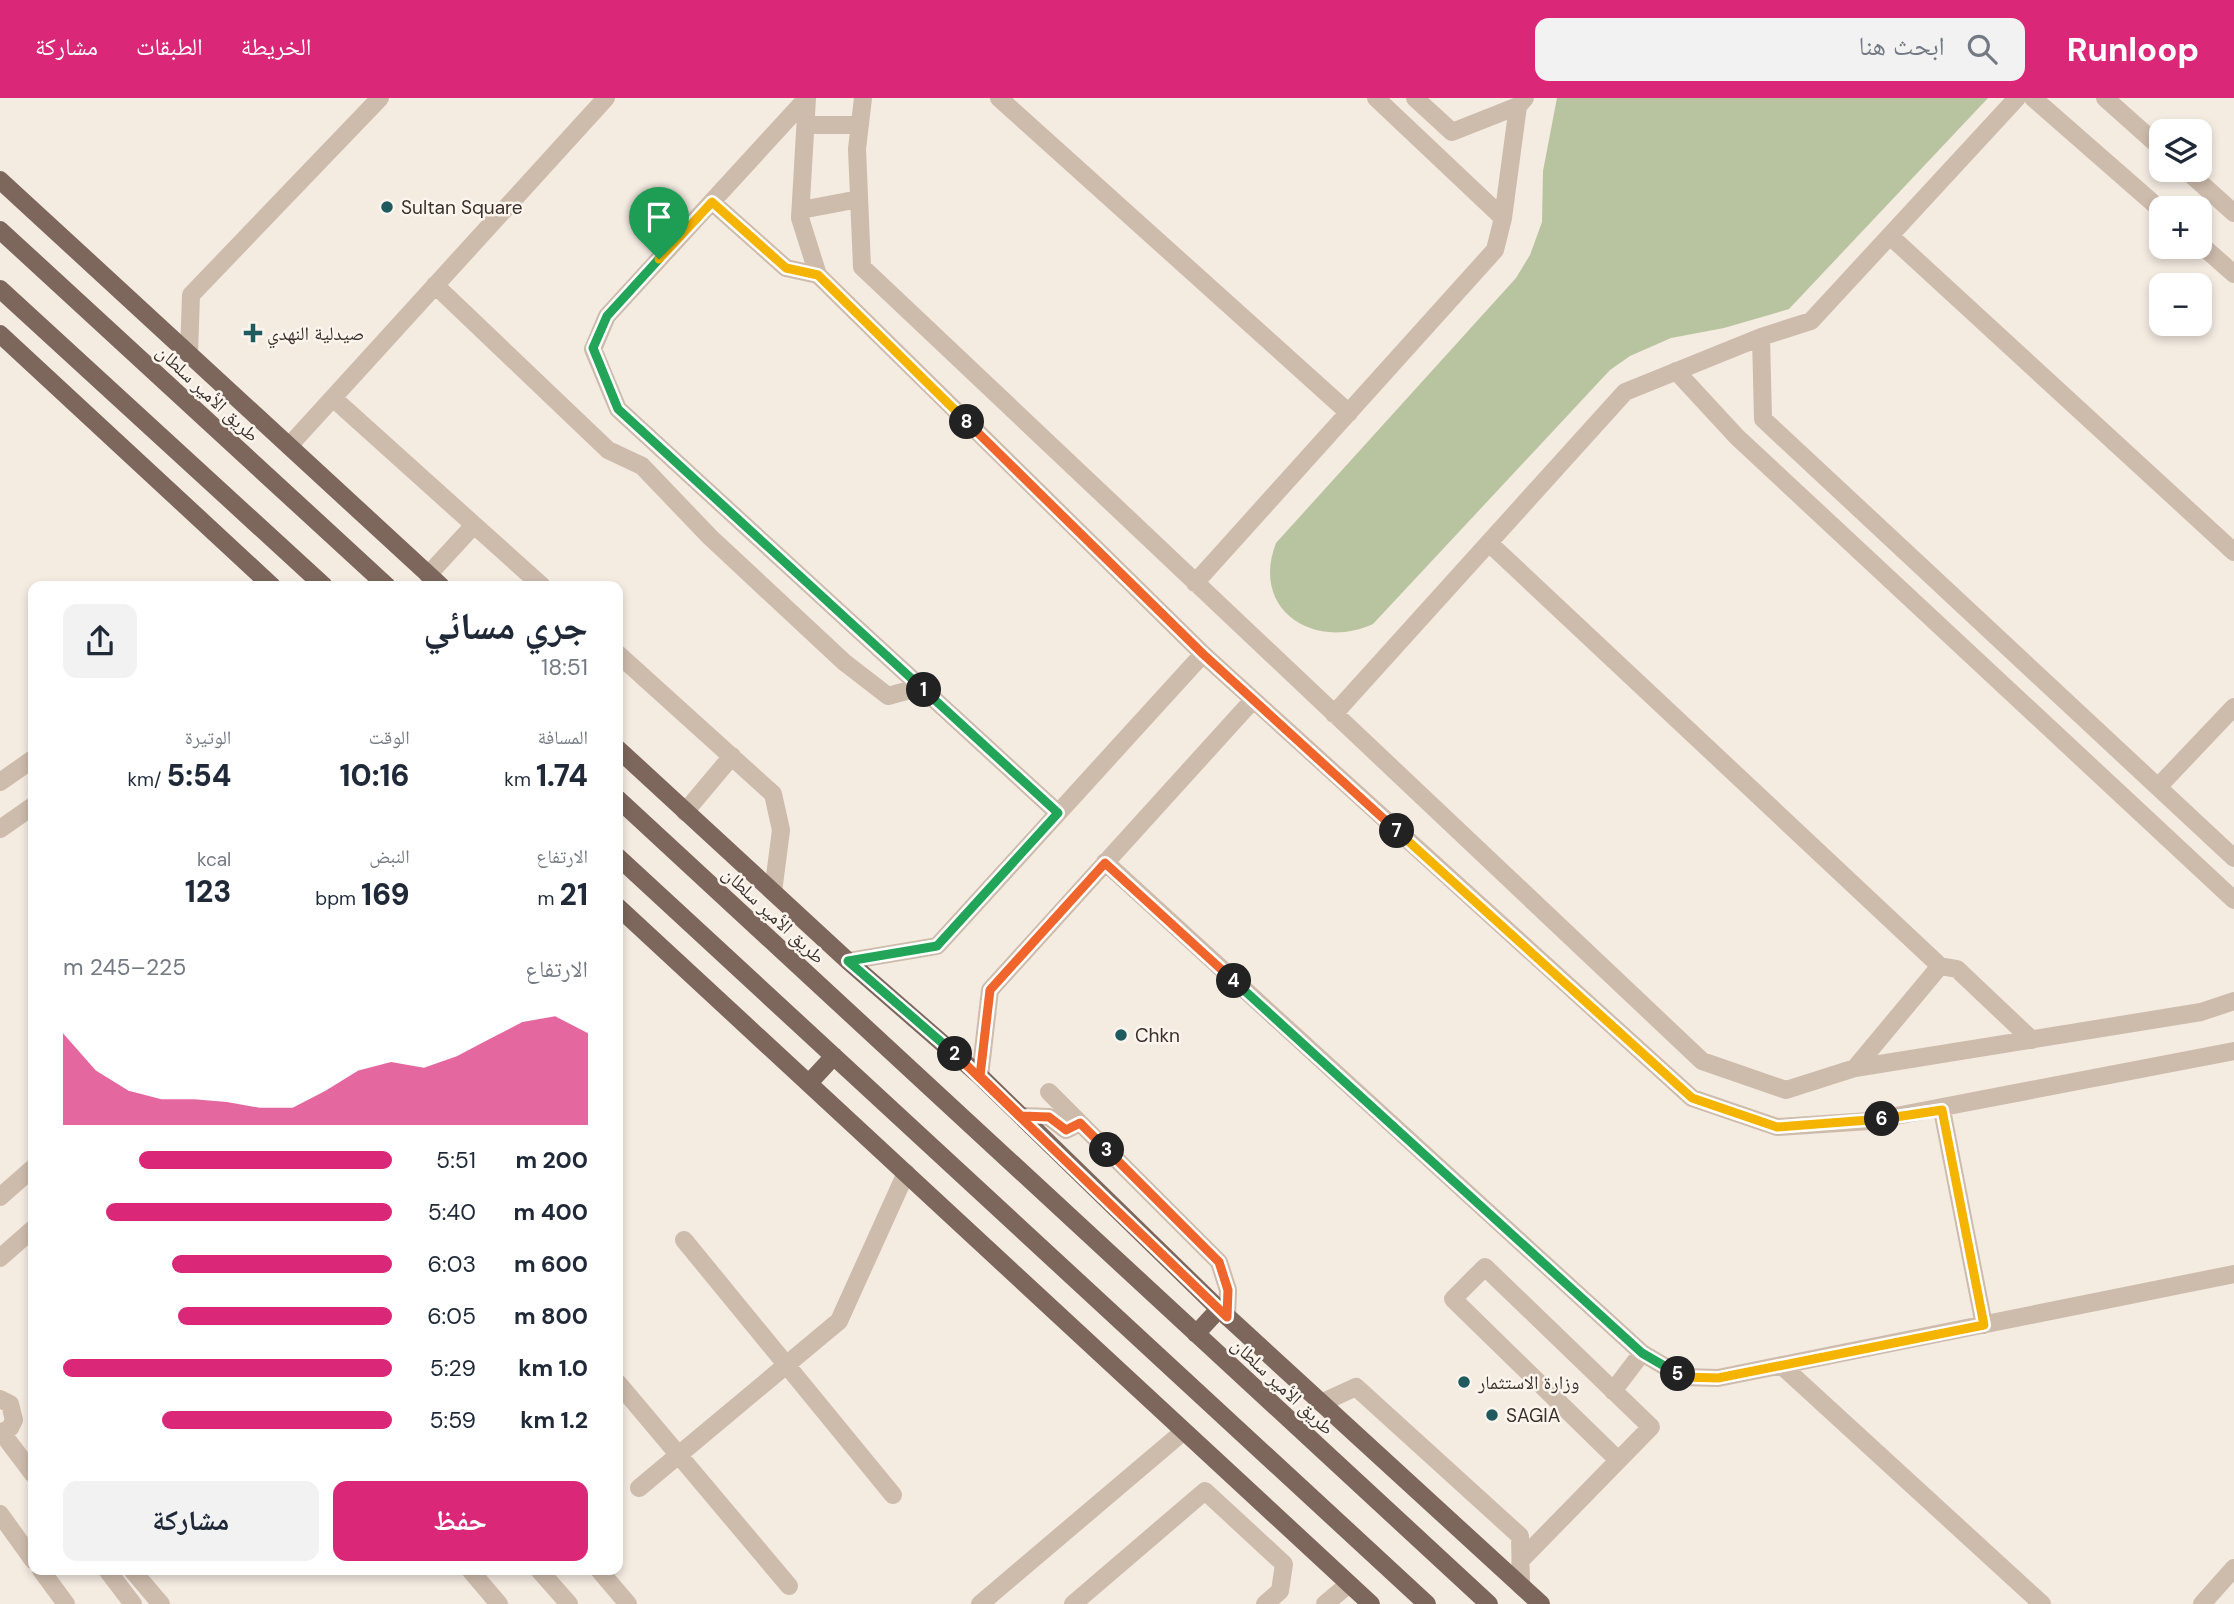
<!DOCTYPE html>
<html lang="ar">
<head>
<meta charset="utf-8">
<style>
  body { margin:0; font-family:"DM Sans","Noto Naskh Arabic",sans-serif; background:#f2f2f3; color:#1f2937; direction:rtl; height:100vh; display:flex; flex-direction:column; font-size:26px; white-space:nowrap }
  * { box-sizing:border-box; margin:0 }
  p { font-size:23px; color:#747a83 }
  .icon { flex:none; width:38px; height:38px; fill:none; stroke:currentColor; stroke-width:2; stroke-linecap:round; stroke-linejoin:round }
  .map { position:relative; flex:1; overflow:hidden; direction:ltr }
  .panel { position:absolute; left:28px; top:483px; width:595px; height:994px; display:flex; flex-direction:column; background:#fff; border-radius:14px; box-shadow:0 4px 10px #0003; direction:rtl }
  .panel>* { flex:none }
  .buttons { position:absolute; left:2149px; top:21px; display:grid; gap:14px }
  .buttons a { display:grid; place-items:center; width:63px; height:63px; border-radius:14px; background:#fff; box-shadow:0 4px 10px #0003; font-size:35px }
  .pin { position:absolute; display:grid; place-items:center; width:60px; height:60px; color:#fff; margin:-72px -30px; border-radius:50% 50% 50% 0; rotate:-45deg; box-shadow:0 0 7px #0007 }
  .pin .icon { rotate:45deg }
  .km { position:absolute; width:35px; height:35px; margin:-18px; border-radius:50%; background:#222; color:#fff; font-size:19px; line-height:35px; text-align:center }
  .round { display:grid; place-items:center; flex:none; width:74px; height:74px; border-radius:14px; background:#f2f2f3 }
  .overview { display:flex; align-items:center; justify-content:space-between; height:119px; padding:0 35px }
  h1 { font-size:38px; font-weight:800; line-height:52px }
  .stats { display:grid; grid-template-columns:repeat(3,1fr); gap:10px; height:119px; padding:7px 35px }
  .stats div { display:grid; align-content:center }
  .stats b { font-size:30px; font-weight:800 }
  .stats small { font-size:19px; font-weight:400 }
  .stats p { font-size:19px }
  .chart { height:196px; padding:14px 35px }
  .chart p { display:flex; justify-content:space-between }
  .chart svg { width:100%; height:126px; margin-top:7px; fill:#db2777; opacity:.7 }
  .cta { display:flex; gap:14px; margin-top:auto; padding:14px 35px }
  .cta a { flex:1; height:80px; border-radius:14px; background:#db2777; color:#fff; font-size:28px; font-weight:800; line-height:80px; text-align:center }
  .cta a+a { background:#f2f2f3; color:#1f2937 }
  ul { padding:0 35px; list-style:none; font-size:23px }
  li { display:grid; grid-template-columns:112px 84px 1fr; align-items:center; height:52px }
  li i { height:18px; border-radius:9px; background:#db2777 }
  header { display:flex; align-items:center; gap:42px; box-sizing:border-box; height:98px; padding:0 35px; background:#db2777; color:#fff }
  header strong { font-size:33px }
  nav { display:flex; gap:38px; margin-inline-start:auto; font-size:24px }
  .search { width:490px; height:63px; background:#f2f2f3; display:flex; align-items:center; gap:18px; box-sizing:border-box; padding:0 24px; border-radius:14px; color:#747a83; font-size:26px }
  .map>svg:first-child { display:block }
  .green { fill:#b8c4a0 }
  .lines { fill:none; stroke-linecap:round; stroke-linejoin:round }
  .minor { stroke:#cdbbac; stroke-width:18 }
  .major { stroke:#7d675c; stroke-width:18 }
  .split-1-casing { stroke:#fff; stroke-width:14 }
  .split-2-casing { stroke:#fff; stroke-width:14 }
  .split-3-casing { stroke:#fff; stroke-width:14 }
  .split-4-casing { stroke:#fff; stroke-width:14 }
  .split-5-casing { stroke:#fff; stroke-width:14 }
  .split-6-casing { stroke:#fff; stroke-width:14 }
  .split-7-casing { stroke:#fff; stroke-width:14 }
  .split-8-casing { stroke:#fff; stroke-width:14 }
  .split-9-casing { stroke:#fff; stroke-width:14 }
  .split-1 { stroke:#22a559; stroke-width:9 }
  .split-2 { stroke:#22a559; stroke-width:9 }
  .split-3 { stroke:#f0652b; stroke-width:9 }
  .split-4 { stroke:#f0652b; stroke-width:9 }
  .split-5 { stroke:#22a559; stroke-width:9 }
  .split-6 { stroke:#f5b400; stroke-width:9 }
  .split-7 { stroke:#f5b400; stroke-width:9 }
  .split-8 { stroke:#f0652b; stroke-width:9 }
  .split-9 { stroke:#f5b400; stroke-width:9 }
  .poi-dot { fill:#1f5a5e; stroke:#fbf5ee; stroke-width:2.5 }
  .labels { text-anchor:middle; stroke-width:5; stroke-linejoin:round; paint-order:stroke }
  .poi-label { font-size:19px; fill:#3b302b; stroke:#fbf5ee; text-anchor:start }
  .street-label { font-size:19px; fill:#3b302b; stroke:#fbf5ee }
</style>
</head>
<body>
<header>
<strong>Runloop</strong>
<div class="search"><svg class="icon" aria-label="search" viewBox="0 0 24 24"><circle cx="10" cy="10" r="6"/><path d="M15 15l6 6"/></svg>ابحث هنا</div>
<nav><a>الخريطة</a><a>الطبقات</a><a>مشاركة</a></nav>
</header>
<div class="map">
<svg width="2234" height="1506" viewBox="0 0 2234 1506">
  <rect width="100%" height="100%" fill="#f4ebe1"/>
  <path class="green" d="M1557 0H1988L1789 211 1724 230 1671 240 1630 258 1610 272 1373 526C1314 553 1250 512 1276 445L1516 180 1530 157 1542 124 1543 73Z"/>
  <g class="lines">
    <path class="minor" d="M807 0 800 120 818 177 1203 556 1692 1000 1777 1029 1870 1023 2234 953
      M807 0 607 218 593 251 618 311 1058 715
      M863 0 857 51 862 169 1702 963 1786 992 1855 970 2201 914 2234 903
      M999 0 1349 315
      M1376 0 1503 120
      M1415 0 1452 34 1518 8
      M2033 0 2161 112
      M2105 0 2161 50
      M806 27H860
      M2186 72 2234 115
      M712 104 786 170 818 177
      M801 112 859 101
      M1890 138 2234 454
      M2200 146 2234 176
      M435 187 608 352 642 368 710 439 844 564 888 598 921 589
      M1761 239 1763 321 2234 760
      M189 256 191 197 380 0
      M1676 273 1737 339 2234 802
      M333 300 542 488
      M289 348 606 0
      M1489 445 1940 868 1855 970
      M428 477 474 427
      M1195 485 1495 152 1503 120 1518 8 1525 0
      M618 556 773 696 781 732 773 794
      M1334 616 1625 294 1761 239 1811 223 2017 0
      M0 684 33 661
      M2158 689 2234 609
      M685 714 732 658
      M0 731 33 708
      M1105 764 1642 1255 1683 1279 1718 1280 2234 1176
      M848 863 937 848 1203 556
      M1940 868 1957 871 2032 942
      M980 978 990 892 1253 602
      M1049 994 1080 1025
      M1942 1012 1984 1227
      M1021 1018 1049 1019 1066 1032 1080 1025 1219 1164 1228 1192 1227 1219
      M0 1099 33 1070
      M684 1142 893 1397
      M0 1160 33 1131
      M1781 1267 2042 1506
      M618 1285 789 1488
      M1613 1293 1642 1255
      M0 1301 10 1306 14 1322 10 1330 0 1335
      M1321 1305 1356 1289 1520 1438 1521 1488
      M2 1335 33 1376
      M639 1390 839 1223 906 1075
      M0 1416 33 1462
      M1521 1462 1651 1329 1485 1169 1453 1201 1618 1362
      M41 1472 66 1506
      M107 1472 133 1506
      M132 1472 161 1506
      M470 1472 499 1506
      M539 1472 569 1506
      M599 1472 628 1506
      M980 1506 1184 1333
      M1073 1506 1205 1393 1284 1466 1280 1493 1265 1506
      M1325 1506 1349 1486
      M2202 1506 2234 1470"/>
    <path class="major" d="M0 82 441 488
      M0 132 387 488
      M0 191 324 488
      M0 236 272 488
      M618 651 848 863 980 978 1219 1211 1541 1506
      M618 701 1489 1506
      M618 759 1427 1506
      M618 809 1371 1506
      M809 985 834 958
      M1196 1236 1219 1211"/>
  </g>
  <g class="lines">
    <defs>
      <path id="split-1" d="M659 161 607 218 593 250 618 311 924 592"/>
      <path id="split-2" d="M924 592 1058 715 937 848 848 863 955 956"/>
      <path id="split-3" d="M955 956 1227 1219 1228 1192 1219 1164 1107 1052"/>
      <path id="split-4" d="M1107 1052 1080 1025 1066 1032 1049 1019 1021 1018 980 978 990 892 1105 765 1234 883"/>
      <path id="split-5" d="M1234 883 1642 1255 1678 1276"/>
      <path id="split-6" d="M1678 1276 1683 1279 1718 1280 1984 1227 1942 1012 1882 1021"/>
      <path id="split-7" d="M1397 733 1692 1000 1777 1029 1882 1021"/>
      <path id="split-8" d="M967 324 1203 556 1397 733"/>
      <path id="split-9" d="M659 161 712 104 786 170 818 177 967 324"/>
    </defs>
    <use href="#split-1" class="split-1-casing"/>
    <use href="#split-2" class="split-2-casing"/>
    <use href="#split-3" class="split-3-casing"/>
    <use href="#split-4" class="split-4-casing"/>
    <use href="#split-5" class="split-5-casing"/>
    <use href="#split-6" class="split-6-casing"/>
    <use href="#split-7" class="split-7-casing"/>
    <use href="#split-8" class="split-8-casing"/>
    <use href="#split-9" class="split-9-casing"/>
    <use href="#split-1" class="split-1"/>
    <use href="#split-2" class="split-2"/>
    <use href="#split-3" class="split-3"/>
    <use href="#split-4" class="split-4"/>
    <use href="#split-5" class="split-5"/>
    <use href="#split-6" class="split-6"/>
    <use href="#split-7" class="split-7"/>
    <use href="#split-8" class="split-8"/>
    <use href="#split-9" class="split-9"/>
  </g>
  <g class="poi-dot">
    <circle cx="387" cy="109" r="7"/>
    <path d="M249.5 224.5h7v7h7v7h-7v7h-7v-7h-7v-7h7z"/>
    <circle cx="1121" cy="937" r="7"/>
    <circle cx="1464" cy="1284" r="7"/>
    <circle cx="1492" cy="1317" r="7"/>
  </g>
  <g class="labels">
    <g class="poi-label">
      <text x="401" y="116">Sultan Square</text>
      <text x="267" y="242">صيدلية النهدي</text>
      <text x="1135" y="944">Chkn</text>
      <text x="1478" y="1291">وزارة الاستثمار</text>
      <text x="1506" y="1324">SAGIA</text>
    </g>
    <g class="street-label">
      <text transform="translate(208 295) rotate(43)" y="7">طريق الأمير سلطان</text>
      <text transform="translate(774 817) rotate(43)" y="7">طريق الأمير سلطان</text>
      <text transform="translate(1283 1288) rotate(43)" y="7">طريق الأمير سلطان</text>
    </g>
  </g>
</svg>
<div class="buttons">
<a><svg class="icon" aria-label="layers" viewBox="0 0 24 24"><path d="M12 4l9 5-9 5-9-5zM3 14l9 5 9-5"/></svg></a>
<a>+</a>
<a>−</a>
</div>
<div class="pin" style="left:659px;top:161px;background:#1e9e55"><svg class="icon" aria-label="arrive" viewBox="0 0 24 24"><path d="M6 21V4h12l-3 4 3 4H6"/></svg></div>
<b class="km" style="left:924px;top:592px">1</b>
<b class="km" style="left:955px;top:956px">2</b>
<b class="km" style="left:1107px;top:1052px">3</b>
<b class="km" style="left:1234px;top:883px">4</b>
<b class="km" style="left:1678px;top:1276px">5</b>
<b class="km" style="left:1882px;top:1021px">6</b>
<b class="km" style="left:1397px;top:733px">7</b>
<b class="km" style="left:967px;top:324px">8</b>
<section class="panel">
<div class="overview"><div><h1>جري مسائي</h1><p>18:51</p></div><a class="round"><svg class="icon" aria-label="share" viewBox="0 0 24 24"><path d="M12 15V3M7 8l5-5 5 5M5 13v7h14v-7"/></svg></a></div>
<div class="stats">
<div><p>المسافة</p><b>1.74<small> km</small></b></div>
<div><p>الوقت</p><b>10:16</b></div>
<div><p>الوتيرة</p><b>5:54<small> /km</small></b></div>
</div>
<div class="stats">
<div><p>الارتفاع</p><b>21<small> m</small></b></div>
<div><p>النبض</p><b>169<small> bpm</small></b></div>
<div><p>kcal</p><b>123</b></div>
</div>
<div class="chart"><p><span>الارتفاع</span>225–245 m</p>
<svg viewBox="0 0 160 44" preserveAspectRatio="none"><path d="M0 44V12L10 25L20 32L30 35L40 35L50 36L60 38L70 38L80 32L90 25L100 22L110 24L120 20L130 14L140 8L150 6L160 12V44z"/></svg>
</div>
<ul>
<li><b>200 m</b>5:51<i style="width:77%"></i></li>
<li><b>400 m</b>5:40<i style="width:87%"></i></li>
<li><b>600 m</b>6:03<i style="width:67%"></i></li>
<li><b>800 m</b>6:05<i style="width:65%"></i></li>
<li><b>1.0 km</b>5:29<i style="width:100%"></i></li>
<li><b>1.2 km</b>5:59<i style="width:70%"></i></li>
</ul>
<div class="cta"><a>حفظ</a><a>مشاركة</a></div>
</section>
</div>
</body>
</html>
